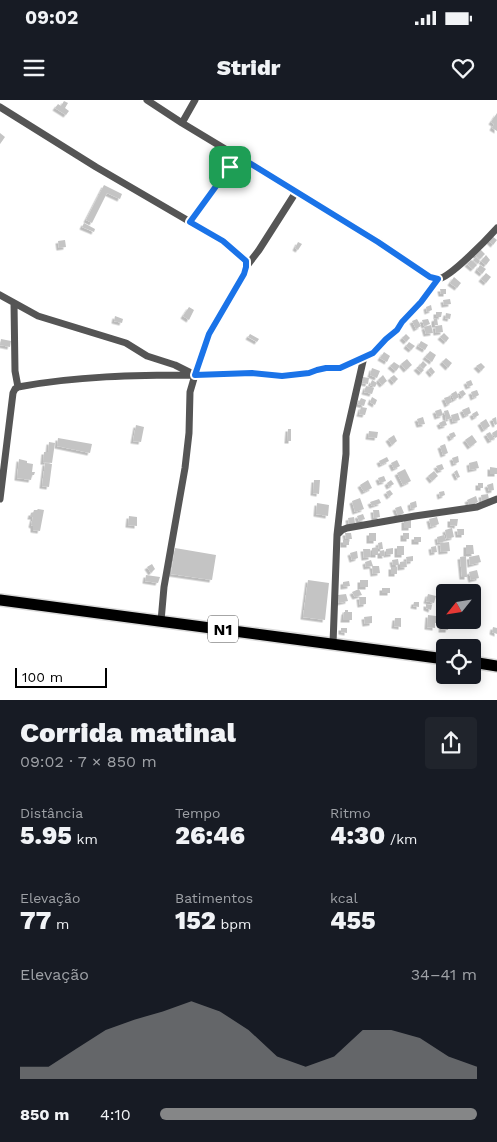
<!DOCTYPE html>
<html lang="pt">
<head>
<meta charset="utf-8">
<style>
  body { margin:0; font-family:"Work Sans",sans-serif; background:#20242c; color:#f1f3f6; height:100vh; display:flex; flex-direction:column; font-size:19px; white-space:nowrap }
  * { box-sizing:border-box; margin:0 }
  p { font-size:16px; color:#9ea1a6 }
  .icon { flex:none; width:28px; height:28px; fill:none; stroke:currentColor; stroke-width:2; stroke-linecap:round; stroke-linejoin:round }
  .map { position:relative; height:600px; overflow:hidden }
  .drawer { display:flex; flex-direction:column; background:#171b24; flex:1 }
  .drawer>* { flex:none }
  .needle { width:32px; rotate:240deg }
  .controls { position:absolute; left:436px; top:484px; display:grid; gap:10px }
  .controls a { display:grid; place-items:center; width:45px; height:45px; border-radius:5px; background:#171b24; box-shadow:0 2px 12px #0003; font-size:25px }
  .scale { position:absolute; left:15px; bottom:12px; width:92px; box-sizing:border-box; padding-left:5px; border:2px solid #000; border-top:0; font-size:14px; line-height:18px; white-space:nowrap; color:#000; -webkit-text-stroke:4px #fff; paint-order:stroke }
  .pin { position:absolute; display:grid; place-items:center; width:42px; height:42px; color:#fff; margin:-21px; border-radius:10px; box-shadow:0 2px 8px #0006 }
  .round { display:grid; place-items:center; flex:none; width:52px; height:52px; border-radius:5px; background:#20242c }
  .head { display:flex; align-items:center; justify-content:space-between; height:85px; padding:0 20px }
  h1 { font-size:28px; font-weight:800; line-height:38px }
  .stats { display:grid; grid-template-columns:repeat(3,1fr); gap:8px; height:85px; padding:5px 20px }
  .stats div { display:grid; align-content:center }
  .stats b { font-size:25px; font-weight:800 }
  .stats small { font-size:14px; font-weight:400 }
  .stats p { font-size:14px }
  .chart { height:140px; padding:10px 20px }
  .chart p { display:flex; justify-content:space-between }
  .chart svg { width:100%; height:90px; margin-top:5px; fill:#858687; opacity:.7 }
  ul { padding:0 20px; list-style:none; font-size:16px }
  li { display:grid; grid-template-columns:80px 60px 1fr; align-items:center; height:38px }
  li i { height:12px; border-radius:6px; background:#858687 }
  .status { display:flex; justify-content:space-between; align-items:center; height:35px; padding:0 25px; background:#171b24; direction:ltr }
  .status svg { height:14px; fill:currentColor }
  header { display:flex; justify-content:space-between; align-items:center; height:65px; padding:0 20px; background:#171b24; font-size:22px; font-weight:800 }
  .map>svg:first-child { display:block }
  .building { fill:#c4c4c4; filter:url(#shadow) }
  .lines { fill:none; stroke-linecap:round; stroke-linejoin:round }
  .trunk-casing { stroke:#dbdbdb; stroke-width:14 }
  .minor { stroke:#555; stroke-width:7 }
  .trunk { stroke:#000; stroke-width:11 }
  .route-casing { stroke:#fff; stroke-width:10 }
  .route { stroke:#1a73e8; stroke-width:6 }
  .labels { text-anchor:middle; stroke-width:5; stroke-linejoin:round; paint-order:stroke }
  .shield { fill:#fff; stroke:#4c4c4c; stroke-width:1 }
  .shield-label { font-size:16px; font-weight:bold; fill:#000 }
</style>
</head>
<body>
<div class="status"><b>09:02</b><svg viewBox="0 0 49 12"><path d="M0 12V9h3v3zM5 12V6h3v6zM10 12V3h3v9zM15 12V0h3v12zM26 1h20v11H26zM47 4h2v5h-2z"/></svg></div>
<header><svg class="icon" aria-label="menu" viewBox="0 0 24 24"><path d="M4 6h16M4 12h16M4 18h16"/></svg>Stridr<svg class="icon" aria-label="heart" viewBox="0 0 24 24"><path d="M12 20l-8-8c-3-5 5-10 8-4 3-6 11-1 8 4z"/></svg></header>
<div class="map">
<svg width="497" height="600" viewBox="0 0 497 600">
  <defs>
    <filter id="shadow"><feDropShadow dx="-2.5" dy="2.5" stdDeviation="0" flood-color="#0004"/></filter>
  </defs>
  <rect width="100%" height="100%" fill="#fff"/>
  <path class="building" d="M64 1 68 3 65 8 69 11 66 15 55 8 58 4 61 6Z
    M497 13V31L492 28 494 24 491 22Z
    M0 33 5 37 0 44Z
    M104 85 122 94 120 99 107 93 92 123 86 120Z
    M84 123 95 129 94 132 82 127Z
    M492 136 497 140 493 145 488 140Z
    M65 140 66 147 59 148 58 141Z
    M298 142 302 144 298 150 295 148Z
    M480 149 485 154 480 159 474 154Z
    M486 155 490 160 486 165 481 161Z
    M476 157 480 161 478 164 473 160Z
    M471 160 477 165 473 169 467 164Z
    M480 165 486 169 482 174 477 170Z
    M486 173 491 177 486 183 481 179Z
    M454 177 461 183 457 188 450 183Z
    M440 189H446V194H441Z
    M450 199 451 204 444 205 443 200Z
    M431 205 432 210 427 212 426 207Z
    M189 207 194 210 189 220 183 216Z
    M436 212H442L441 217H436Z
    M446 213 451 214 450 219 445 218Z
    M115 216 123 219 122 223 114 221Z
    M437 218 438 225H434V219Z
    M417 219 421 226 416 229 412 221Z
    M428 219 430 224 424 226 422 220Z
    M431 225 433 233 426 234 424 227Z
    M442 225 443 232 436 233 435 226Z
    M444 233 449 238 446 242 440 237Z
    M250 234 259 239 257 242 248 237Z
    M406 234 410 238 406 242 402 238Z
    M1 239 11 241 10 247 0 245Z
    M421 241 428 245 425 250 418 246Z
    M409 242 415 246 411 250 406 246Z
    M430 251 436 255 432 262 425 257Z
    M384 252 390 256 387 262 380 258Z
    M446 258 452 263 448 268 442 262Z
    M407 259 412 265 406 270 401 264Z
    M423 261 427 265 423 269 420 265Z
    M394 262 400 266 396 271 390 266Z
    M481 263 485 267 481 271 476 266Z
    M419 266 424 270 421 273 416 268Z
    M431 267 435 272 432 275 428 270Z
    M372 268 380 271 377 278 370 275Z
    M383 275 387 281 382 285 378 280Z
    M394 275 398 279 394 283 390 278Z
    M363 277 369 278 368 284 362 283Z
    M372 280 377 283 375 287 370 285Z
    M471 280 473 285 468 287 466 282Z
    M366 286 374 288 372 294 364 292Z
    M463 290 466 294 462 297 459 292Z
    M477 290 479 295 473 298 471 292Z
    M456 291 459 297 454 300 451 294Z
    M450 296 452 302 447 305 444 298Z
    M372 297 377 300 375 305 370 302Z
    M361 298 366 300 364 306 358 304Z
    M361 307 367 308 365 315 359 314Z
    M469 307 471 313 465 316 462 310Z
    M441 309 443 315 437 317 435 311Z
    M448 310 451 318 446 320 444 311Z
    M477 311 479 315 474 318 472 314Z
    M458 313 460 320 453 322 451 315Z
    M423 317 425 324 419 325 417 319Z
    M496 317 497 324 495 325 492 319Z
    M486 319 490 326 484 330 480 323Z
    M445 320 447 325 441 327 439 323Z
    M136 325 144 327 141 342 133 341Z
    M288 329H291V341H287Z
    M497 330V337L495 338 492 333Z
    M369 331 378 332 377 338 368 337Z
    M454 332 456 336 451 339 449 334Z
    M490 332 494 339 490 341 486 334Z
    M394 335 397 341 392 345 388 339Z
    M472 335 477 342 470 347 465 340Z
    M58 338 92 344 90 353 57 346Z
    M49 342 55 343 52 363 43 362 44 352H48Z
    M445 344 448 353 443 355 440 346Z
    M458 356 459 362 454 364 452 358Z
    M387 357 389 361 381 365 379 361Z
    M19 359 27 361V363L33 364 32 372H35L34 375H32L31 380 17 378Z
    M397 360 400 366 394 369 391 363Z
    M477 361 479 368 470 370 469 363Z
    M45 363 52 364 49 387 42 386Z
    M442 364 444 369 439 371 436 366Z
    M490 367 497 368V374H490Z
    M405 369 411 381 403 385 397 373Z
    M457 370 460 377 457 378 454 372Z
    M434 371 438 376 432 381 428 376Z
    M384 376 386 381 380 383 378 378Z
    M314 380H320L319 394 313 393Z
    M368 380 372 388 364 392 360 385Z
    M391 380 394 384 389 387 387 383Z
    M478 383H483V388H478Z
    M493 383 494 390 489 391 487 385Z
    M390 390 393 394 389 397 386 392Z
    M444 391 445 395 440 397 439 392Z
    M488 394 489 400 482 402 481 395Z
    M476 396 478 402 474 404 475 405 470 407 467 400Z
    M360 398 364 409 355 412 352 401Z
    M379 399 381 403 372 406 370 402Z
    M416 401 417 407 411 409 410 403Z
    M317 403 329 405 328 416 316 414Z
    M401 406 404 413 398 416 395 408Z
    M38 409 44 410 40 431 33 430V426L31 425 33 417H30L31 413H33L34 410H37Z
    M373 410H379L380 417 374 418Z
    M363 414 365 419 359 421 357 416Z
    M129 416 137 417V426L128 425Z
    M354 417 355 423 349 424 348 418Z
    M437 417 439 424 431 427 429 419Z
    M450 419H458L457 426 450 425Z
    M404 420H411V428H404Z
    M452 428 454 437 447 439 445 430Z
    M457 429H464V435H458Z
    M345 433H351L352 439H346Z
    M369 433H376V441H369Z
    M403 433H409V439H403Z
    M444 435 446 441 438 443 437 437Z
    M414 437H421V442H414Z
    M343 440H349V445H343Z
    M382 442 383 449H379L378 443Z
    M449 442 450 451 441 452 440 443Z
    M466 445H473L474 454H466Z
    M397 446H404V455H397Z
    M436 446 437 452 432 453 431 447Z
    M378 447V455H372V448Z
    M175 448 216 455 212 480 171 474Z
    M393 448V454L386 455V449Z
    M363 449H370L371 457 364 458Z
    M384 450 385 456H380V451Z
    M357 451 358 458 352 460 350 453Z
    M479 455 481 462 470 465 469 457Z
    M413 456V461L407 462 406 457Z
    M466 456 467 477H462L460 457Z
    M398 459 399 465H393L392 460Z
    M371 460 373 466 366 467 365 462Z
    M406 461 407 467 400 468V462Z
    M152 464 155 469 151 473 147 467Z
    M372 466H379L380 473 373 474Z
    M391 467H397V474H391Z
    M477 470 479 478 471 480 469 472Z
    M146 475 160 477 158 483 145 481Z
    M308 480 329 483 325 520 303 517Z
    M360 480H368V487H360Z
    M349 481 350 486 343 487V482Z
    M474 486 475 490 463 491V487Z
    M382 488H390V493H382Z
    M359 489 362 495 355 497 352 492Z
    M346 494 348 501 339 503 338 495Z
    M428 494 436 496 434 503 426 501Z
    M359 497H366V504L360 505Z
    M414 502H419V507L413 506Z
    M426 504 432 505 431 510 426 508Z
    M345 510H348V512H352V520H343L344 512H345Z
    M428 515 436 516V520H437V523H435V528L427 527Z
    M372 516V523L365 524 364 517Z
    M395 518H401V527L394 526Z
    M462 520H467L466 526H462Z
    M442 523H449L448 530H441Z
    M493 527 497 528V534L492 532Z
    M341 528H347V533L341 532Z"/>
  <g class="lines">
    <defs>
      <path id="trunk" d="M0 500 445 559
        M472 562 497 566"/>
    </defs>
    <use href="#trunk" class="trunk-casing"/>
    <path class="minor" d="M147 0 182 23 378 141 430 177C433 177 435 179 438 179 450 178 488 138 497 128
      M0 7 96 67 223 141 244 158C247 163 246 168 244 174L209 234 195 275
      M182 23 195 0
      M190 122 230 67 236 61 243 59
      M246 167 259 150 296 92
      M0 195 38 216 126 243 147 256 175 265 195 275 252 273 282 276 309 273 317 270 326 268H340L373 253 386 239 397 231 402 222 421 202 438 179
      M14 203 15 271 18 287
      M0 399 13 293 15 289 18 287C76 276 136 275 195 275L190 292 189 333 185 368 164 487 161 521
      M337 435 346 354V336L364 257
      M333 544 337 435 342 430 347 428 415 416 477 407 497 399"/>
    <use href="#trunk" class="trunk"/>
  </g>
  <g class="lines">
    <defs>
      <path id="route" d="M243 59 378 142 430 177 438 179 421 202 402 222 397 230 386 239 373 253 340 268H326L317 270 309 273 282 276 252 273 195 275 209 234 244 174 246 167V161L223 141 190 122 230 67 236 61Z"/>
    </defs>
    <use href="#route" class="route-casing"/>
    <use href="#route" class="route"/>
  </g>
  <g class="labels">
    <rect class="shield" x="208" y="515.5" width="30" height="27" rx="4"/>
    <g class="shield-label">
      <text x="223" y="535">N1</text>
    </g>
  </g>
</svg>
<div class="controls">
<a><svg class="needle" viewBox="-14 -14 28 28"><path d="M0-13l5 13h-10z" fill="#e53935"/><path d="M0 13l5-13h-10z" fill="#9ea1a6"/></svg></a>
<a><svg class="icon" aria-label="locate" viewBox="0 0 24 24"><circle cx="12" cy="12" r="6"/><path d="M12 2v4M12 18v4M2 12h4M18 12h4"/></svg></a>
</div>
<div class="scale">100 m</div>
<div class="pin" style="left:230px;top:67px;background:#1e9e55"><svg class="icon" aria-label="arrive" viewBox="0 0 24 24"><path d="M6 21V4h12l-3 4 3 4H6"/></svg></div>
</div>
<section class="drawer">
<div class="head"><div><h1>Corrida matinal</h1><p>09:02 · 7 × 850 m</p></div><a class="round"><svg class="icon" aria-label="share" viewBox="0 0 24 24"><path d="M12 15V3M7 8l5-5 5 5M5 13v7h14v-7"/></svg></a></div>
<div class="stats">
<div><p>Distância</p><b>5.95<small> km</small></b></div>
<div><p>Tempo</p><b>26:46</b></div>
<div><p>Ritmo</p><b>4:30<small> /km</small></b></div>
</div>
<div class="stats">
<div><p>Elevação</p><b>77<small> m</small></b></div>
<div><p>Batimentos</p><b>152<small> bpm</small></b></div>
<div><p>kcal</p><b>455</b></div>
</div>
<div class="chart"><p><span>Elevação</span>34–41 m</p>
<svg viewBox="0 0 160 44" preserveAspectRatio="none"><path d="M0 44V38L10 38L20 29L30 20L40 15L50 11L60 6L70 11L80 20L90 33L100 38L110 33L120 20L130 20L140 24L150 33L160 38V44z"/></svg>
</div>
<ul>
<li><b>850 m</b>4:10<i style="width:100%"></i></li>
</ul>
</section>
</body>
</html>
